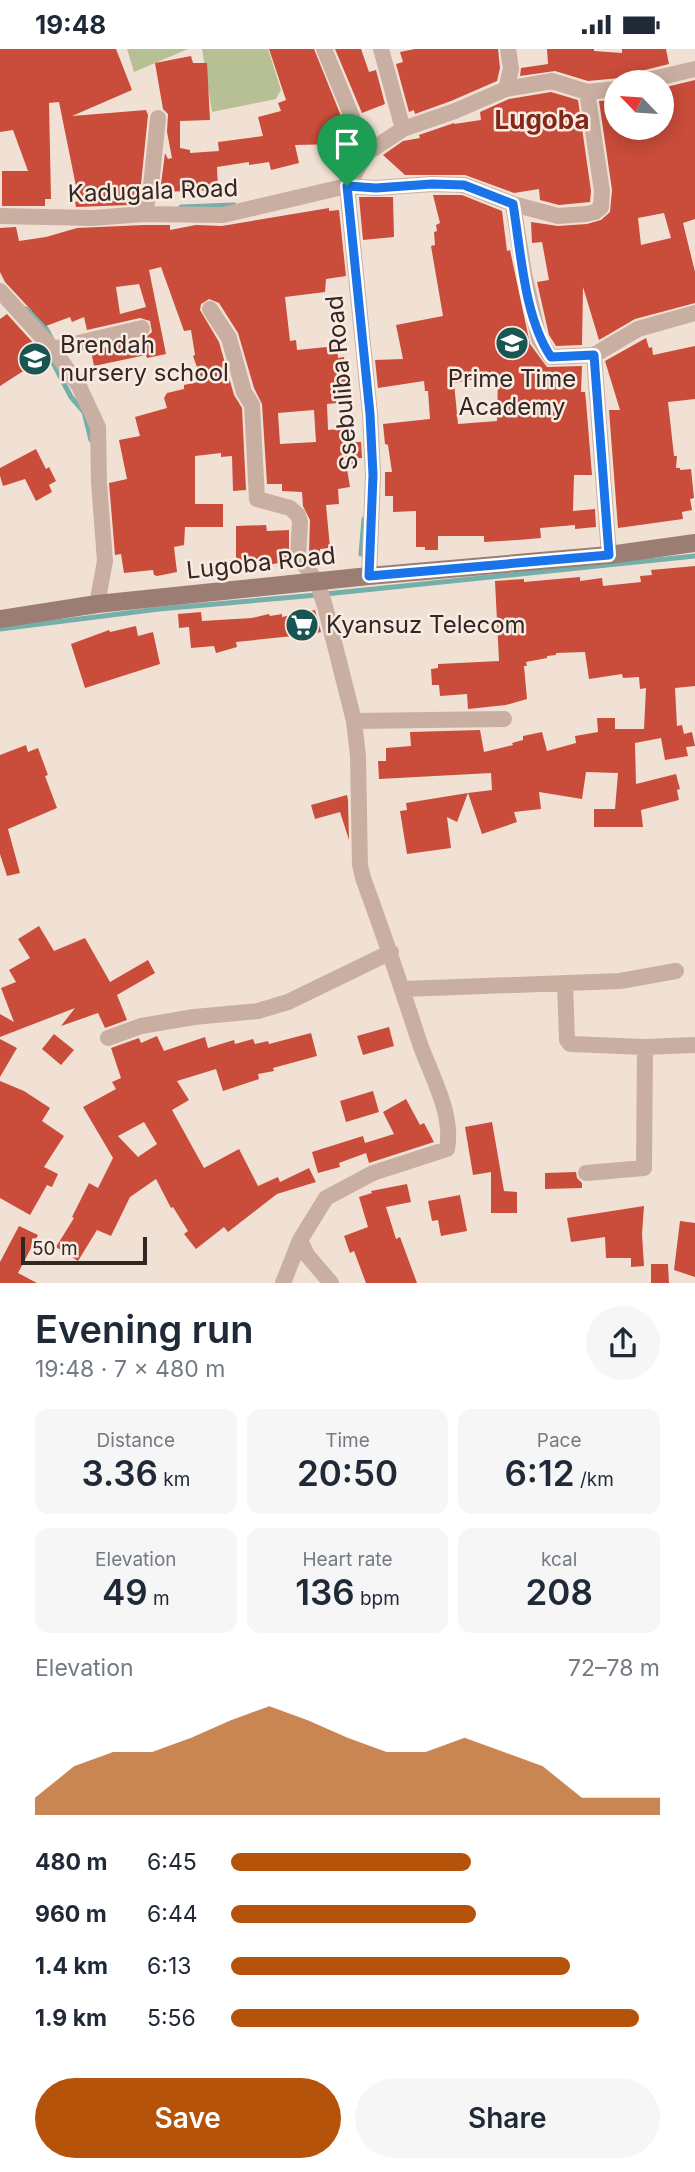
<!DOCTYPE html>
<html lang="en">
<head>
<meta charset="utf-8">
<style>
  body { margin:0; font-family:Inter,sans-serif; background:#f6f6f7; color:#1f2937; height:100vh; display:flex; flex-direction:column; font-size:26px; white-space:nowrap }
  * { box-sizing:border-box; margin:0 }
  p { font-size:23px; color:#747a83 }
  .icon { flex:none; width:38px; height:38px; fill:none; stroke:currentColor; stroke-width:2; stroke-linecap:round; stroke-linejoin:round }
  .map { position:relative; height:1234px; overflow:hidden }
  .details { display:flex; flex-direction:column; background:#fff; flex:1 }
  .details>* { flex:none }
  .needle { width:46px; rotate:295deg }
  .controls { position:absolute; left:604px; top:21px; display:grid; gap:14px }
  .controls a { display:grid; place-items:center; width:70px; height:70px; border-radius:50%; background:#fff; box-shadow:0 4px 18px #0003; font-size:35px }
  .scale { position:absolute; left:21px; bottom:18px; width:126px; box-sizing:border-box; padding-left:7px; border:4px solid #332724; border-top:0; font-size:19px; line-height:24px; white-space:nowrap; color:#332724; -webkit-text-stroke:5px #f9ebe1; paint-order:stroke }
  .pin { position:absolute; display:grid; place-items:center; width:60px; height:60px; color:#fff; margin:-72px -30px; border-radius:50% 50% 50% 0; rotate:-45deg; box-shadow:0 0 7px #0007 }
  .pin .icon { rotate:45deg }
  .round { display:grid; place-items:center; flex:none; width:74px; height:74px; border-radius:37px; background:#f6f6f7 }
  .headline { display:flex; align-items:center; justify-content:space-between; height:119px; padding:0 35px }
  h1 { font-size:38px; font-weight:600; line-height:52px }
  .figures { display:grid; grid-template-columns:repeat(3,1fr); gap:10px; height:119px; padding:7px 35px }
  .figures div { display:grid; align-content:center; border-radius:14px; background:#f6f6f7; text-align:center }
  .figures b { font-size:35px; font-weight:600 }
  .figures small { font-size:19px; font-weight:400 }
  .figures p { font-size:19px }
  .chart { height:196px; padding:14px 35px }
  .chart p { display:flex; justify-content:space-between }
  .chart svg { width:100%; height:126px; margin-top:7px; fill:#b45309; opacity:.7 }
  .action { display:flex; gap:14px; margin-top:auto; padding:14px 35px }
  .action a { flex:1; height:80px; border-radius:42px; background:#b45309; color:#fff; font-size:28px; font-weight:600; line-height:80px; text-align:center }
  .action a+a { background:#f6f6f7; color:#1f2937 }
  ul { padding:0 35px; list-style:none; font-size:23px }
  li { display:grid; grid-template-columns:112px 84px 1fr; align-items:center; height:52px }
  li i { height:18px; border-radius:9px; background:#b45309 }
  .status { display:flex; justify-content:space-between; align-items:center; height:49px; padding:0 35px; background:#fff; direction:ltr }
  .status svg { height:19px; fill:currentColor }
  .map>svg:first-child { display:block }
  .green { fill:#b7c095 }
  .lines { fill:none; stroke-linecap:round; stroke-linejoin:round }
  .stream { stroke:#74afaa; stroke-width:5 }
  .building { fill:#ca4c3a; fill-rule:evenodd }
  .street { stroke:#c9afa1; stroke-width:16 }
  .secondary { stroke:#9c7d73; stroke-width:18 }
  .route-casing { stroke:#fff; stroke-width:14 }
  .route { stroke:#1a73e8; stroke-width:9 }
  .labels { text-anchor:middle; stroke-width:5; stroke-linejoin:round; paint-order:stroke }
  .street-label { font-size:24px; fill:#332724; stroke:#f9ebe1 }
  .poi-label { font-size:24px; fill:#332724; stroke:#f9ebe1; text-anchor:start }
  .neighbourhood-label { font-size:26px; font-weight:bold; fill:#84271b; stroke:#f9ebe1 }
</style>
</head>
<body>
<div class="status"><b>19:48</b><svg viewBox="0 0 49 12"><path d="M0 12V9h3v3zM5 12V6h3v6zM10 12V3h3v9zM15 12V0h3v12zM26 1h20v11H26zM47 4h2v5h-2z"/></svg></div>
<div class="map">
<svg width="695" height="1234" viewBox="0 0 695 1234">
  <rect width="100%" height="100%" fill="#f1e1d5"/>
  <path class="green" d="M127 0H188L134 23Z
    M202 0H268L281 41 276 50 212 63Z"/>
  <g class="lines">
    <path class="stream" d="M181 158 234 156
      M26 260C38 268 46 276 51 289
      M48 304 71 348 84 363 91 391
      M361 505 364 470
      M0 580 159 560 306 547 695 507"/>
  </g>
  <path class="building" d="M0 0H116L132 41 72 67 146 61 148 66 141 135 138 145 128 147 129 156 76 158 75 153 79 152 59 53 49 54 51 150H45V157H2V122H28L13 81 0 83Z
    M269 0H314L351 92 339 95 295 96 299 114 271 121 269 113 249 116V113L217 118 218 141 160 143 165 104 168 110 172 109 167 83 168 65 163 60 155 14 191 7 193 14H207L210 71 180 72V99L190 101V104L219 102 218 93 263 87 258 68 281 62 278 54 286 51Z
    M335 0H361L369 23 376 21 385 55 362 64Z
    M415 0H498L500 19 497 32 451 52 415 65 414 61 409 63 396 15 403 13 400 3Z
    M547 0H594V2L622 4V0H666L669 15 637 23 630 28 588 32 555 22 520 27 521 19 548 15Z
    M695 31V170L683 174 695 223V254L635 270 599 291 583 238 582 296 556 297 549 286 537 233 549 231 542 193 532 194 531 173 558 177 587 175 601 171 610 163 612 141 599 52 616 51V81L624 79H662V39ZM664 164 671 189 641 196 638 169Z
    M551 43 578 51 591 142 590 153 559 156 540 151 539 140 514 144 465 126H405L383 106 403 92 420 89 419 86 454 74V75L481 71 480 63 509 50Z
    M433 146H462L502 162 507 202 510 201 530 295 547 318 582 317 581 343H585L586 352 592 426H574L573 462 595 460 596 478 575 480V476L540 479 541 489 518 491 484 493V487H438V501H425V498H416V462L393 463V447H385V423H392L388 396 385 395 383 375 430 370 428 342H425L424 332 378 339 375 311 403 310 396 276 443 267 431 197 435 196 434 183 437 182 436 176 440 174ZM498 326 497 372 458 375 454 334Z
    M359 148H393L394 188 363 191Z
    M329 159V162L339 161 346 227 326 230 325 243 285 248 290 292 296 291 297 301 337 297 338 309 344 308 348 353 327 355 328 381 351 379 352 393H361L362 409H357L358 419 347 420 350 438 338 440 339 455 326 456 330 499 320 500V509L313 510 309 504 310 471 303 457 302 443 282 442V435H267L262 355 254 339 238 284 219 254 209 250 201 255 200 261 219 293 234 346 242 359 246 441 233 442 232 407 221 408V404L195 407V455H223V478H185L184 496 174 498 177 523 157 527 154 526 153 521 124 524 121 505 115 506 109 434 127 430 119 391 140 387 135 368 167 359 164 349 167 344 184 340V336L202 332 193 307 195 306 191 281 184 282 161 218 149 221 166 305 147 309 146 306 94 317 91 302 145 289 152 283 150 272 140 269 87 281 84 268 72 273 70 268 46 277 5 233 0 223V179L16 178 19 192 46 188 77 179 144 176H170V181L196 176 222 177ZM139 235 146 258 120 265 116 238ZM314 361 316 393 280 395 278 364Z
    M7 265 36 297 42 310 0 337V270Z
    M646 289 649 299 652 298 653 306 695 297V350L668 353 674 407H677L676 419H680V421L691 420 694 449 690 450 692 461 682 463 683 470 618 479 609 361H620L605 312Z
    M36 400 46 420 49 418 56 432 49 436 52 443 36 452 25 430 3 437 0 427V419Z
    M266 476 267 482 289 481V512L268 516 267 511 236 512V477Z
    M695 517V637L675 639 677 677 682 676 684 685 692 683 695 697 686 698 688 707 665 711 661 689 635 694 636 735 676 725 680 740 677 741 679 751 641 761 643 778H594V760H615L618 724 586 723 582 750 539 743 541 760 514 763 517 773 482 785 468 744 492 741 491 724 379 730 378 712H386V699L411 697 410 683 480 681 484 703 513 696 512 694 523 691V687L542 683 547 702 576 694 575 687 598 683 597 669H615V680H644L646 639 640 640 639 628 623 629 622 625 589 630 585 603 556 604V606L547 607V609L526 613 527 617H524L527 650 506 656 468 660 467 645 440 647 439 636H432L431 620 438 619V615L499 612 495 532 524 530V533L580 528V532L602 529 603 537 641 533 640 527 652 526 651 521Z
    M315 561 321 583 293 590V587L236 593 237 598 216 604 214 597 191 599 189 578 179 579 178 565 201 563 202 572 252 569 269 565 270 567 282 565V568Z
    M136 577 138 587 153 583 160 615 85 639 71 595 109 581 110 583Z
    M26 696 28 703 38 699 48 726 45 727 57 759 8 780 20 824 7 827 0 805V706Z
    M468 744 457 773 447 768 451 799 407 805 400 762 407 761 406 754Z
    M347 746 348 751 349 791 340 763 315 770 311 756Z
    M39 877 54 902 85 889 110 933 148 911 155 924 117 946 127 971 105 979 98 964 61 977 75 959 0 988V965L14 973 1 939 16 933 9 921 30 909 18 890Z
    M389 978 394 997 363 1006 357 987Z
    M311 984 317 1007 273 1019 274 1022 258 1025 259 1030 223 1042 216 1020 177 1032 189 1051 172 1061 204 1119 239 1100 258 1137 278 1128 280 1133 309 1119 316 1133 277 1145 228 1183 224 1178 196 1200 184 1185 188 1182 173 1158 171 1159 156 1130 130 1148 111 1187 97 1181 78 1212 56 1198 74 1169 72 1168 89 1134 98 1139 113 1109 83 1058 116 1040 112 1033 121 1029 111 999 139 989 141 994 157 987 164 1002 205 988 208 999 234 991 235 995 253 990 255 995 268 992 269 995ZM144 1073 157 1095 138 1108 118 1087Z
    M54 985 74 1001 61 1016 42 1000Z
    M0 990 17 999 0 1028Z
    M0 1032 24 1042 50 1059 42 1072 64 1087 44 1118 58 1125 52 1138 47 1136 30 1166 0 1149Z
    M373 1042 379 1063 346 1073 340 1052Z
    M406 1050 420 1076 424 1074 434 1093 369 1114 366 1104 339 1114 340 1118 318 1124 312 1103 363 1087 365 1094 394 1085 383 1063Z
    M492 1073 504 1142 517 1143V1164H491V1123L473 1126 465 1078Z
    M576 1123 577 1129 582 1134V1139L545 1140V1124Z
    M407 1135 411 1153 386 1158 396 1190 400 1188 417 1234H366L354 1202 350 1204 344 1187 368 1178 359 1148 372 1144 371 1142Z
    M460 1146 467 1182 441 1187 438 1171 432 1172 428 1152Z
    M644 1157 642 1185 644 1217 631 1218V1209H606L605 1188 571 1193 567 1169Z
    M680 1172 695 1174V1228L674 1221Z
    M19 1177 38 1186 18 1224 37 1234H0V1213Z
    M651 1215H668L669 1234H651Z"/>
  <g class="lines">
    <path class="street" d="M324 0 367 104
      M381 0 403 80
      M639 33 695 20
      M506 40 511 20 508 0
      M347 137 370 365 373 426 369 527
      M347 137 367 104 403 80 455 62 506 40 552 32 587 43 616 40
      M513 155 524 224 539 290 551 308 594 306 638 280 695 264
      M144 165 151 137 158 69
      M0 167 93 169 144 165 223 166 347 137 376 139 432 135 464 136 513 155 558 167 586 165 595 163 601 158 602 142 587 43
      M0 242 53 300 79 337 98 378 99 434 105 512 97 555
      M210 260 229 289 244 343 252 356 257 450 290 459 298 466 300 473 298 507 317 533 325 557 354 672 358 707 360 816 363 829C383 883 401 937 419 992 430 1025 454 1064 447 1100L373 1124 326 1149 300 1191 283 1234
      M53 300 142 279
      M594 306 609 506
      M354 672 504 670
      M565 934 567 991 570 995 645 998 695 996
      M404 940 620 932 676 922
      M108 989 141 977 194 968 258 962 288 953 391 903
      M586 1124 644 1119 645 998
      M300 1191 307 1206 331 1234"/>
    <path class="secondary" d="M0 570 97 555 369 527 609 506 695 494"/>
  </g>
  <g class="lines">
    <defs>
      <path id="route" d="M432 135 464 136 513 155C521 203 524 268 551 308L594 306 609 506 369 527 373 426 370 365 347 137 376 139Z"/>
    </defs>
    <use href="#route" class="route-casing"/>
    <use href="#route" class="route"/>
  </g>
  <defs>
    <symbol id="school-disc" viewBox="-11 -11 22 22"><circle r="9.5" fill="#195552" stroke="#f9ebe1"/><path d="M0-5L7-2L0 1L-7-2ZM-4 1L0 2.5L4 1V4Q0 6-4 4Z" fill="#fff"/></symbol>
    <symbol id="supermarket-disc" viewBox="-11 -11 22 22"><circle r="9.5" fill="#195552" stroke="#f9ebe1"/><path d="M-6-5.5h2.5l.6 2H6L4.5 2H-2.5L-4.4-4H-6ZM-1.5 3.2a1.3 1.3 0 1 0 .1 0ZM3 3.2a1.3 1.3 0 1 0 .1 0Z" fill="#fff"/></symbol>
  </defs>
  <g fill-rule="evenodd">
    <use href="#school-disc" x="493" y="275" width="38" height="38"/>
    <use href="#school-disc" x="16" y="291" width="38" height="38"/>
    <use href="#supermarket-disc" x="283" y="557" width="38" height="38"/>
  </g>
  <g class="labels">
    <g class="street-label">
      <text transform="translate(153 142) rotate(-2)" y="8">Kadugala Road</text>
      <text transform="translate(342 334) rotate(-95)" y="8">Ssebuliba Road</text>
      <text transform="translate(261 514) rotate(-6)" y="8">Lugoba Road</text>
    </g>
    <g class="poi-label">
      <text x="60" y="304">Brendah<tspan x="60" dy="28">nursery school</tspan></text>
      <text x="512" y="338" text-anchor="middle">Prime Time<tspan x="512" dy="28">Academy</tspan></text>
      <text x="326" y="584">Kyansuz Telecom</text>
    </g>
    <g class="neighbourhood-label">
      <text x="542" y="80">Lugoba</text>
    </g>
  </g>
</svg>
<div class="controls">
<a><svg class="needle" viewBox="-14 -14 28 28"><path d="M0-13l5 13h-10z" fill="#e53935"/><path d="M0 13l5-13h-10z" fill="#747a83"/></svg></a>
</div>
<div class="scale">50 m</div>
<div class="pin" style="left:347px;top:137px;background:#1e9e55"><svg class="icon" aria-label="arrive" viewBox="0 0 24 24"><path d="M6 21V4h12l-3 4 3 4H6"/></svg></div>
</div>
<section class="details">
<div class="headline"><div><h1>Evening run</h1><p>19:48 · 7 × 480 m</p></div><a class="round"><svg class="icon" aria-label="share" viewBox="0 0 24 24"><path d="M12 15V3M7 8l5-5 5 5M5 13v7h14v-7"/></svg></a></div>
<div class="figures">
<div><p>Distance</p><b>3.36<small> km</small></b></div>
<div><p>Time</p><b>20:50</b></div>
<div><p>Pace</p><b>6:12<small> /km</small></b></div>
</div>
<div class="figures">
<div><p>Elevation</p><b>49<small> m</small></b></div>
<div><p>Heart rate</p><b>136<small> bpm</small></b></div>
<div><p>kcal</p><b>208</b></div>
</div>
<div class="chart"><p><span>Elevation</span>72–78 m</p>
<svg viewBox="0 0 160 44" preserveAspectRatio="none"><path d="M0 44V38L10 27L20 22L30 22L40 17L50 11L60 6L70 11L80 17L90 22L100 22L110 17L120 22L130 27L140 38L150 38L160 38V44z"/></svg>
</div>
<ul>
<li><b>480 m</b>6:45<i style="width:56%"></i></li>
<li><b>960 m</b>6:44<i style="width:57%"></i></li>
<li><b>1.4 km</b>6:13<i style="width:79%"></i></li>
<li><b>1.9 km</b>5:56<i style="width:95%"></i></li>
</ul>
<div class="action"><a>Save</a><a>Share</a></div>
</section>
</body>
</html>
